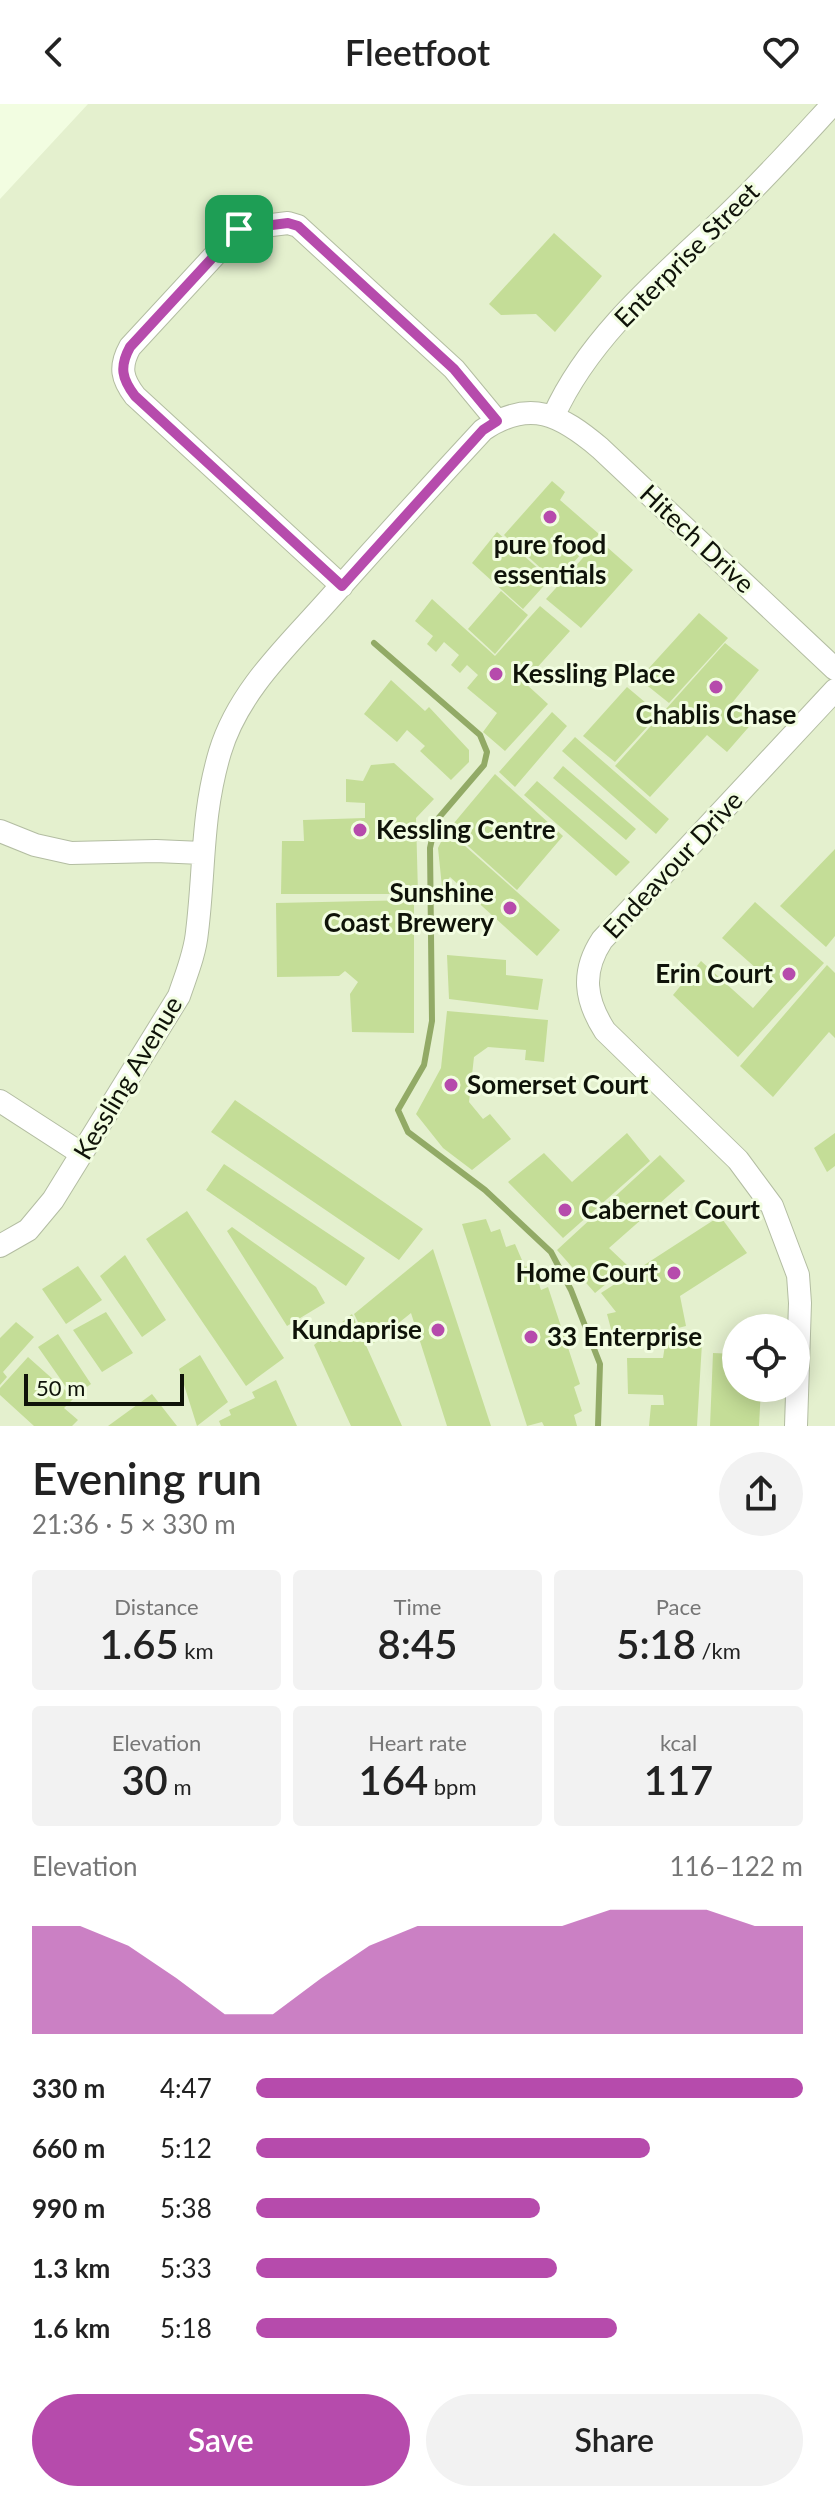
<!DOCTYPE html>
<html lang="en">
<head>
<meta charset="utf-8">
<style>
  body { margin:0; font-family:Lato,sans-serif; background:#f2f2f2; color:#222; height:100vh; display:flex; flex-direction:column; font-size:30px; white-space:nowrap }
  * { box-sizing:border-box; margin:0 }
  p { font-size:26px; color:#767676 }
  .icon { flex:none; width:44px; height:44px; fill:none; stroke:currentColor; stroke-width:2; stroke-linecap:round; stroke-linejoin:round }
  .map { position:relative; height:1322px; overflow:hidden }
  .panel { display:flex; flex-direction:column; background:#fff; flex:1 }
  .panel>* { flex:none }
  .tools { position:absolute; left:722px; top:1210px; display:grid; gap:16px }
  .tools a { display:grid; place-items:center; width:88px; height:88px; border-radius:50%; background:#fff; box-shadow:0 4px 20px #0003; font-size:40px }
  .scale { position:absolute; left:24px; bottom:20px; width:160px; box-sizing:border-box; padding-left:8px; border:4px solid #0f1309; border-top:0; font-size:22px; line-height:28px; white-space:nowrap; color:#0f1309; -webkit-text-stroke:6px #f2fde1; paint-order:stroke }
  .pin { position:absolute; display:grid; place-items:center; width:68px; height:68px; color:#fff; margin:-34px; border-radius:16px; box-shadow:0 4px 12px #0006 }
  .round { display:grid; place-items:center; flex:none; width:84px; height:84px; border-radius:42px; background:#f2f2f2 }
  .overview { display:flex; align-items:center; justify-content:space-between; height:136px; padding:0 32px }
  h1 { font-size:44px; font-weight:600; line-height:60px }
  .figures { display:grid; grid-template-columns:repeat(3,1fr); gap:12px; height:136px; padding:8px 32px }
  .figures div { display:grid; align-content:center; border-radius:8px; background:#f2f2f2; text-align:center }
  .figures b { font-size:40px; font-weight:600 }
  .figures small { font-size:22px; font-weight:400 }
  .figures p { font-size:22px }
  .chart { height:224px; padding:16px 32px }
  .chart p { display:flex; justify-content:space-between }
  .chart svg { width:100%; height:144px; margin-top:8px; fill:#b64bac; opacity:.7 }
  .cta { display:flex; gap:16px; margin-top:auto; padding:16px 32px }
  .cta a { flex:1; height:92px; border-radius:48px; background:#b64bac; color:#fff; font-size:32px; font-weight:600; line-height:92px; text-align:center }
  .cta a+a { background:#f2f2f2; color:#222 }
  ul { padding:0 32px; list-style:none; font-size:26px }
  li { display:grid; grid-template-columns:128px 96px 1fr; align-items:center; height:60px }
  li i { height:20px; border-radius:10px; background:#b64bac }
  header { display:flex; justify-content:space-between; align-items:center; height:104px; padding:0 32px; background:#fff; font-size:36px; font-weight:600 }
  .map>svg:first-child { display:block }
  .built { fill:#e4f0ce; fill-rule:evenodd }
  .lines { fill:none; stroke-linecap:round; stroke-linejoin:round }
  .stream { stroke:#92aa66; stroke-width:6 }
  .building { fill:#c4dd97 }
  .street-casing { stroke:#b3bda2; stroke-width:24 }
  .street { stroke:#fff; stroke-width:22 }
  .route-casing { stroke:#fff; stroke-width:16 }
  .route { stroke:#b64bac; stroke-width:10 }
  .poi-dot { fill:#b64bac; stroke:#f2fde1; stroke-width:3 }
  .labels { text-anchor:middle; stroke-width:6; stroke-linejoin:round; paint-order:stroke }
  .street-label { font-size:26px; fill:#0f1309; stroke:#f2fde1 }
  .poi-label { font-size:26px; font-weight:bold; fill:#0f1309; stroke:#f2fde1; text-anchor:start }
</style>
</head>
<body>
<header><svg class="icon" aria-label="back" viewBox="0 0 24 24"><path d="M15 5l-7 7 7 7"/></svg>Fleetfoot<svg class="icon" aria-label="heart" viewBox="0 0 24 24"><path d="M12 20l-8-8c-3-5 5-10 8-4 3-6 11-1 8 4z"/></svg></header>
<div class="map">
<svg width="835" height="1322" viewBox="0 0 835 1322">
  <rect width="100%" height="100%" fill="#f2fde1"/>
  <path class="built" d="M88 0H835V1322H0V95ZM736 1224H796V1284H736Z"/>
  <g class="lines">
    <path class="stream" d="M374 539 480 631 487 648 484 661 436 717 430 744 432 917 424 961 398 1006 408 1028 485 1086 551 1148 571 1186 600 1260 598 1322"/>
  </g>
  <path class="building" d="M554 129 602 172 555 228 536 210 501 211 489 200Z
    M552 377 565 388 560 396 599 430 556 478 504 431Z
    M497 428 550 475 523 505 472 459Z
    M599 436 633 466 581 524 546 495Z
    M501 487 528 511 495 550 468 525Z
    M432 495 495 552 540 502 570 527 525 577 514 569 548 600 505 647 483 628 497 609 467 584 478 571 467 561 460 569 451 561 459 551 444 538 436 548 427 540 433 532 415 517Z
    M699 509 728 534 669 599 639 575Z
    M725 539 759 566 732 599 754 617 727 648 707 631 650 693 615 662Z
    M391 576 425 607 429 603 469 646V658L451 676 420 647 425 642 407 626 397 638 364 610Z
    M627 583 659 610 615 658 583 632Z
    M552 608 567 622 515 683 499 668Z
    M575 633 669 715 656 730 562 647Z
    M394 659 434 695 416 714 418 790H281L282 737H304L303 716 365 714V699L346 698V675L363 677 371 661Z
    M563 662 636 725 626 736 553 674Z
    M495 670 563 732 517 786 449 725Z
    M537 677 630 758 616 772 524 691Z
    M447 726 560 826 537 852 450 773 442 783 438 744Z
    M835 745V832L826 843 780 802Z
    M414 796V929L352 928 350 890 358 878 345 867 339 872 277 873 276 799Z
    M755 798 824 859 738 953 673 891 701 857 753 904 774 880 722 834Z
    M447 851 506 856V871L543 875 538 906 449 895Z
    M827 861 835 869V934L829 928 773 993 740 962Z
    M447 907 548 916 544 958 525 956 526 946 488 943 474 953 469 998 483 1015 490 1010 511 1035 472 1066 443 1044 416 1010 441 964Z
    M235 996 423 1125 399 1156 211 1028Z
    M627 1029 650 1057 563 1134 508 1078 544 1049 572 1078Z
    M835 1029V1062L827 1068 814 1044Z
    M660 1051 685 1077 609 1144 628 1162 595 1189 557 1146Z
    M224 1060 365 1154 346 1182 206 1086Z
    M187 1107 284 1254 246 1282 146 1135Z
    M720 1112 747 1149 680 1192 686 1222 615 1240 607 1210 616 1208 601 1189Z
    M486 1115 491 1128 500 1125 506 1143 515 1140 525 1163 532 1159 541 1186 548 1183 580 1280 574 1283 582 1307 574 1311 577 1322H544L542 1318 527 1322 462 1120Z
    M232 1123 316 1183 325 1199 287 1222 227 1127Z
    M433 1145 491 1322H447L411 1209 370 1242 354 1210Z
    M125 1151 166 1216 142 1233 100 1172Z
    M78 1162 102 1196 66 1220 42 1185Z
    M106 1208 133 1249 102 1268 73 1226Z
    M352 1210 402 1322H351L314 1241Z
    M16 1218 34 1233 3 1268 7 1273 0 1281V1234Z
    M58 1230 91 1280 73 1293 38 1243Z
    M702 1239 697 1322H649L651 1301H664L663 1291 628 1290 627 1254H663L665 1241Z
    M713 1249 736 1250V1284H761L759 1322H710Z
    M200 1251 228 1298 197 1322 179 1265Z
    M28 1253 74 1294 64 1304 78 1316 72 1322H34L0 1291V1284Z
    M276 1276 297 1322H221L219 1317 231 1311 229 1306 255 1294 252 1288Z
    M152 1290 177 1322H108Z"/>
  <g class="lines">
    <defs>
      <path id="street" d="M554 311C589 233 662 172 724 114 762 78 797 39 833 0
        M342 482 135 292C122 275 119 263 130 243L239 125 288 119 298 122 454 265 497 317
        M0 727 35 741 71 749 156 747 202 749
        M0 997 82 1050
        M0 1142 28 1126 53 1096 179 892C186 871 195 850 197 828 205 764 201 712 220 648 239 585 290 540 332 492 382 436 432 381 483 326 530 294 561 311 600 344L835 565
        M796 1322 800 1199 798 1171 772 1102 738 1056 605 927C585 896 581 868 602 836L835 586"/>
    </defs>
    <use href="#street" class="street-casing"/>
    <use href="#street" class="street"/>
  </g>
  <g class="lines">
    <defs>
      <path id="route" d="M288 119 298 122 454 265 497 317 483 326 342 482 135 292C122 275 119 263 130 243L239 125Z"/>
    </defs>
    <use href="#route" class="route-casing"/>
    <use href="#route" class="route"/>
  </g>
  <g class="poi-dot">
    <circle cx="550" cy="413" r="8"/>
    <circle cx="496" cy="570" r="8"/>
    <circle cx="716" cy="583" r="8"/>
    <circle cx="360" cy="726" r="8"/>
    <circle cx="510" cy="804" r="8"/>
    <circle cx="789" cy="870" r="8"/>
    <circle cx="451" cy="981" r="8"/>
    <circle cx="565" cy="1106" r="8"/>
    <circle cx="674" cy="1169" r="8"/>
    <circle cx="438" cy="1226" r="8"/>
    <circle cx="531" cy="1233" r="8"/>
  </g>
  <g class="labels">
    <g class="street-label">
      <text transform="translate(687 151) rotate(-45)" y="9">Enterprise Street</text>
      <text transform="translate(697 435) rotate(43)" y="9">Hitech Drive</text>
      <text transform="translate(673 761) rotate(-47)" y="9">Endeavour Drive</text>
      <text transform="translate(128 974) rotate(-59)" y="9">Kessling Avenue</text>
    </g>
    <g class="poi-label">
      <text x="550" y="450" text-anchor="middle">pure food<tspan x="550" dy="30">essentials</tspan></text>
      <text x="512" y="579">Kessling Place</text>
      <text x="716" y="620" text-anchor="middle">Chablis Chase</text>
      <text x="376" y="735">Kessling Centre</text>
      <text x="494" y="798" text-anchor="end">Sunshine<tspan x="494" dy="30">Coast Brewery</tspan></text>
      <text x="773" y="879" text-anchor="end">Erin Court</text>
      <text x="467" y="990">Somerset Court</text>
      <text x="581" y="1115">Cabernet Court</text>
      <text x="658" y="1178" text-anchor="end">Home Court</text>
      <text x="422" y="1235" text-anchor="end">Kundaprise</text>
      <text x="547" y="1242">33 Enterprise</text>
    </g>
  </g>
</svg>
<div class="tools">
<a><svg class="icon" aria-label="locate" viewBox="0 0 24 24"><circle cx="12" cy="12" r="6"/><path d="M12 2v4M12 18v4M2 12h4M18 12h4"/></svg></a>
</div>
<div class="scale">50 m</div>
<div class="pin" style="left:239px;top:125px;background:#1e9e55"><svg class="icon" aria-label="arrive" viewBox="0 0 24 24"><path d="M6 21V4h12l-3 4 3 4H6"/></svg></div>
</div>
<section class="panel">
<div class="overview"><div><h1>Evening run</h1><p>21:36 · 5 × 330 m</p></div><a class="round"><svg class="icon" aria-label="share" viewBox="0 0 24 24"><path d="M12 15V3M7 8l5-5 5 5M5 13v7h14v-7"/></svg></a></div>
<div class="figures">
<div><p>Distance</p><b>1.65<small> km</small></b></div>
<div><p>Time</p><b>8:45</b></div>
<div><p>Pace</p><b>5:18<small> /km</small></b></div>
</div>
<div class="figures">
<div><p>Elevation</p><b>30<small> m</small></b></div>
<div><p>Heart rate</p><b>164<small> bpm</small></b></div>
<div><p>kcal</p><b>117</b></div>
</div>
<div class="chart"><p><span>Elevation</span>116–122 m</p>
<svg viewBox="0 0 160 44" preserveAspectRatio="none"><path d="M0 44V11L10 11L20 17L30 27L40 38L50 38L60 27L70 17L80 11L90 11L100 11L110 11L120 6L130 6L140 6L150 11L160 11V44z"/></svg>
</div>
<ul>
<li><b>330 m</b>4:47<i style="width:100%"></i></li>
<li><b>660 m</b>5:12<i style="width:72%"></i></li>
<li><b>990 m</b>5:38<i style="width:52%"></i></li>
<li><b>1.3 km</b>5:33<i style="width:55%"></i></li>
<li><b>1.6 km</b>5:18<i style="width:66%"></i></li>
</ul>
<div class="cta"><a>Save</a><a>Share</a></div>
</section>
</body>
</html>
